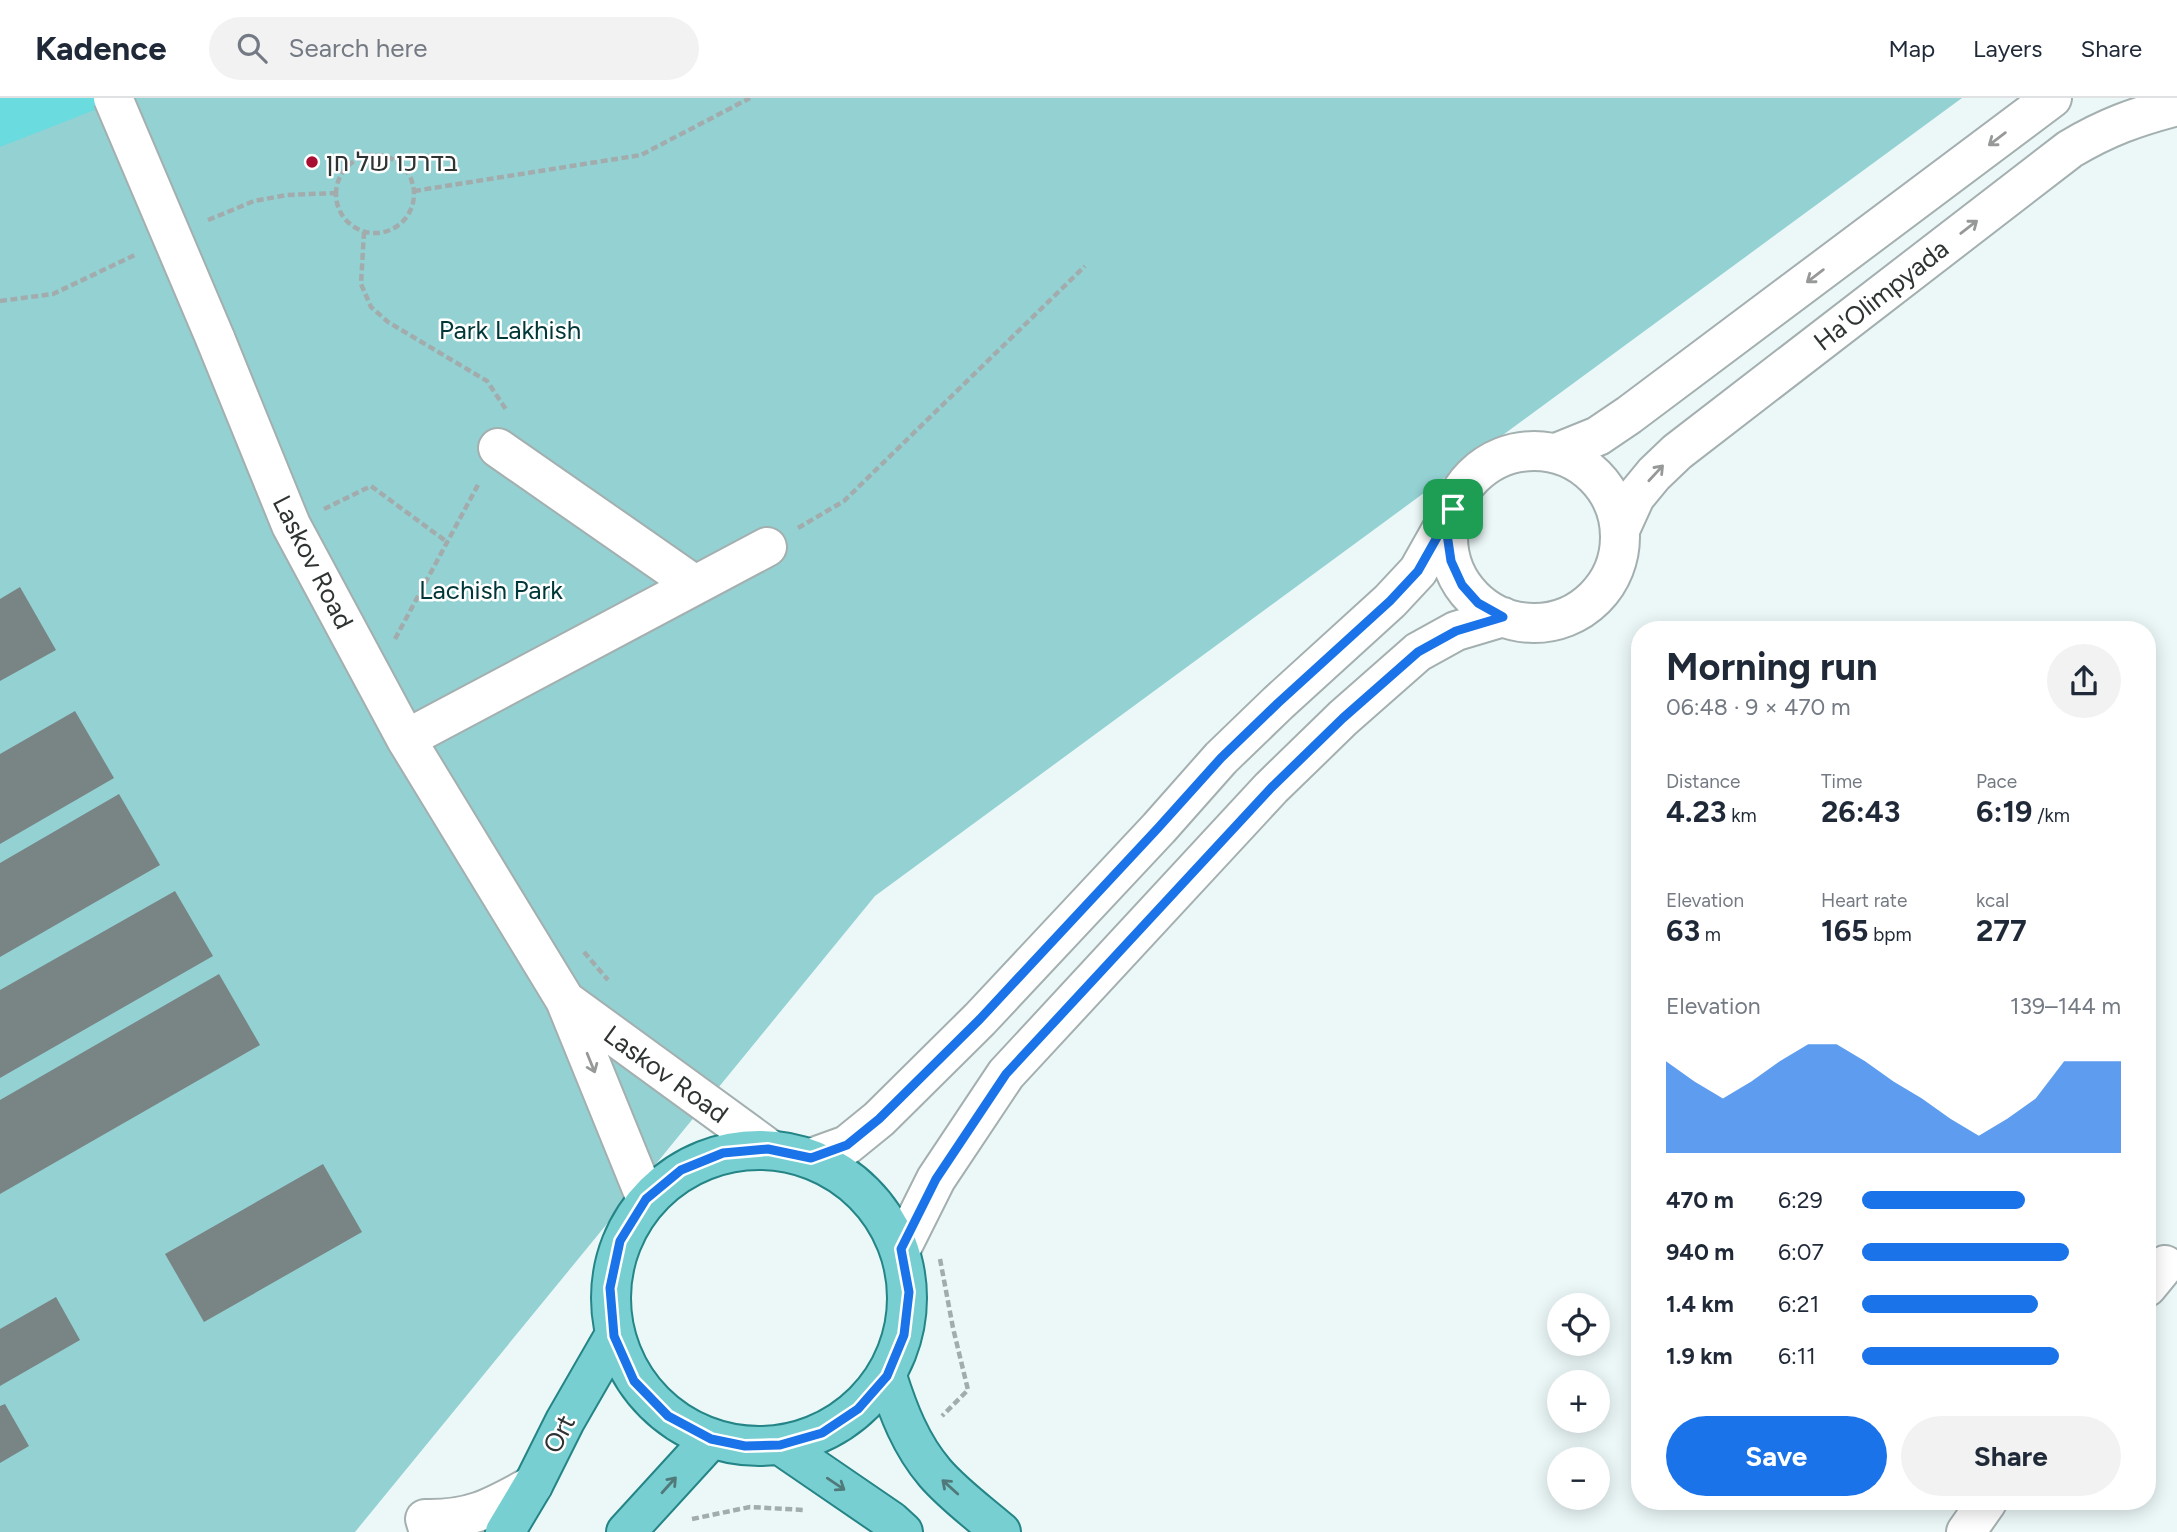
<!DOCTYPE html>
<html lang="en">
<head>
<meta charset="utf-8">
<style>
  body { margin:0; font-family:Figtree,Heebo,sans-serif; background:#f2f2f3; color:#1f2937; height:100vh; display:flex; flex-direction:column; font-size:26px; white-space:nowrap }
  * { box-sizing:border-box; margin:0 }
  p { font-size:23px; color:#747a83 }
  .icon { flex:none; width:38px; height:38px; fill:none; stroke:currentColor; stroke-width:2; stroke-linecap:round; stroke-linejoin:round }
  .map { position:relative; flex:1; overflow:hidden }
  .panel { position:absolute; left:1631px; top:523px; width:525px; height:889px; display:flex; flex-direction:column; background:#fff; border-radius:28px; box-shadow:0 4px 18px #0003 }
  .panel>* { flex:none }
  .fabs { position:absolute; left:1547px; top:1195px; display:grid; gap:14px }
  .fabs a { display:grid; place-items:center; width:63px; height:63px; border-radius:50%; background:#fff; box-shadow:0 4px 18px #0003; font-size:35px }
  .pin { position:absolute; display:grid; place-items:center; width:60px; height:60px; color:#fff; margin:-30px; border-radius:14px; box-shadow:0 4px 10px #0006 }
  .round { display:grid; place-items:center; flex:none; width:74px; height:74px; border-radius:37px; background:#f2f2f3 }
  .head { display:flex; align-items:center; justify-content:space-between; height:119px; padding:0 35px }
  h1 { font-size:38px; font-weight:700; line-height:52px }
  .figures { display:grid; grid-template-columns:repeat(3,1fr); gap:10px; height:119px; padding:7px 35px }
  .figures div { display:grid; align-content:center }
  .figures b { font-size:30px; font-weight:700 }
  .figures small { font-size:19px; font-weight:400 }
  .figures p { font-size:19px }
  .chart { height:196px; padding:14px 35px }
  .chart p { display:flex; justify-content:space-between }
  .chart svg { width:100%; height:126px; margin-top:7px; fill:#1a73e8; opacity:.7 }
  .primary-button { display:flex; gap:14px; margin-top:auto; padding:14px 35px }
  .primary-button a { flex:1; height:80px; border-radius:42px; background:#1a73e8; color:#fff; font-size:28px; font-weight:700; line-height:80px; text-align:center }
  .primary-button a+a { background:#f2f2f3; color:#1f2937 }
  ul { padding:0 35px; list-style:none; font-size:23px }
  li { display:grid; grid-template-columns:112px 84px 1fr; align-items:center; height:52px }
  li i { height:18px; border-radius:9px; background:#1a73e8 }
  header { display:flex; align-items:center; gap:42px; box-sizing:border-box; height:98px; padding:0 35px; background:#fff; border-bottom:2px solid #e0e1e3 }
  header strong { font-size:33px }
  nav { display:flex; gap:38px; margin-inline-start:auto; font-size:24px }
  .search { width:490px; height:63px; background:#f2f2f3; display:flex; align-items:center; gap:18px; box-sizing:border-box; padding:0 24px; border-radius:38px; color:#747a83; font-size:26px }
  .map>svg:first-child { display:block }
  .green { fill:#94d1d3 }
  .water { fill:#6adbde }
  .building { fill:#798484 }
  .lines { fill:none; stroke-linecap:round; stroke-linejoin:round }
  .minor-casing { stroke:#a4afaf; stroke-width:42 }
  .major-casing { stroke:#248486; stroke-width:42 }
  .path { stroke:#a3acac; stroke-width:4.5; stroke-dasharray:7 3.5; stroke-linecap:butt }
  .minor { stroke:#fff; stroke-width:38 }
  .major { stroke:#78cfd1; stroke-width:38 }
  .minor-bridge-casing { stroke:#a4afaf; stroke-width:42; stroke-linecap:butt }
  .minor-bridge { stroke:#fff; stroke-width:38 }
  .oneway { stroke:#979999 }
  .oneway2 { stroke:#50797a }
  .route-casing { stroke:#fff; stroke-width:14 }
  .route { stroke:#1a73e8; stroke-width:9 }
  .poi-dot { fill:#a70e32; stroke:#fff; stroke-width:2.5 }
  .labels { text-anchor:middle; stroke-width:5; stroke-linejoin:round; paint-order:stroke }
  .poi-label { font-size:26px; fill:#2f3333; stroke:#fff; text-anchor:start }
  .street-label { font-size:26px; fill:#2f3333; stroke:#fff }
  .park-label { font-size:26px; fill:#003739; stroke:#fff }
</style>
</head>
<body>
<header>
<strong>Kadence</strong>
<div class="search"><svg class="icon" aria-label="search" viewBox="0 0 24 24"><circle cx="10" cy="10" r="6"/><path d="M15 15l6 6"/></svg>Search here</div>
<nav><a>Map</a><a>Layers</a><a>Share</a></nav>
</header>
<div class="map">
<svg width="2177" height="1434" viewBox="0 0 2177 1434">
  <rect width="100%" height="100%" fill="#ecf8f8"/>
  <path class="green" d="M0 0H1962L875 798 355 1434H0Z"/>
  <path class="water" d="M0 0H140L92 13 0 49Z"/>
  <path class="building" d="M20 489 56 552 0 583V501Z
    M75 613 114 680 0 746V656Z
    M119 696 160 767 0 859V765Z
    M175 793 213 858 0 980V892Z
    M219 876 260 947 0 1096V1002Z
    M323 1066 362 1134 204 1224 165 1156Z
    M56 1199 80 1242 0 1288V1231Z
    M5 1306 29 1348 0 1365V1308Z"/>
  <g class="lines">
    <defs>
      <path id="minor" d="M215 240 291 427 406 641 565 902 646 1101
        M498 350 695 487
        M1448 439a86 86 0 1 1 172 0a86 86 0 1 1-172 0Z
        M1556 355 1598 338 1629 317 2052 0
        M1620 432 1635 399 1654 376 1677 354 2070 51C2107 29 2135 19 2177 8
        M406 641 767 449
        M565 902 768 1050
        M811 1060 847 1047 879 1021 980 921 1159 730 1221 660 1278 605 1390 503 1418 473 1453 411
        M901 1151 936 1081 1006 976 1271 690 1343 620 1418 554 1456 533 1503 519
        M2147 1189 2165 1167
        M429 1434 425 1421C472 1422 493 1409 533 1387
        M1966 1434 1987 1404"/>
      <path id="major" d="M611 1200a148 148 0 1 1 296 0a148 148 0 1 1-296 0Z
        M887 1278C898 1313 911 1347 935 1375 954 1397 979 1415 1001 1434
        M780 1347 891 1423 903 1434
        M505 1434 533 1387 565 1323 614 1238
        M626 1434 711 1341"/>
    </defs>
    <use href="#minor" class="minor-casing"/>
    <use href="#major" class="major-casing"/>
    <path class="path" d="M336 96a39 39 0 1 1 78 0a39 39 0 1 1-78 0Z
      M414 93 641 57 750 0
      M208 122 254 103 287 97 336 95
      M364 134 361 186 371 209 388 224 487 283 507 313
      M0 203 53 196 137 156
      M324 411 371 388 447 444
      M798 430 844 403 1085 168
      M395 541 479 385
      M584 854 608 882
      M940 1161 953 1230 968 1292 942 1318
      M692 1421 750 1409 804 1412"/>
    <use href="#minor" class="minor"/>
    <use href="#major" class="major"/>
    <defs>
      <path id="minor-bridge" d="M113 0 215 240"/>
    </defs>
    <use href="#minor-bridge" class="minor-bridge-casing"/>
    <use href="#minor-bridge" class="minor-bridge"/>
  </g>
  <defs><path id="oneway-shaft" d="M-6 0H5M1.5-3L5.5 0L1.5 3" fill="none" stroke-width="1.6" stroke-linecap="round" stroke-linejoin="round" transform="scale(1.75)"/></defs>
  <g class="oneway">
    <use href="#oneway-shaft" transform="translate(1997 41) rotate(143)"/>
    <use href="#oneway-shaft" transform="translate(1969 129) rotate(-38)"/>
    <use href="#oneway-shaft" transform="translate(1815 178) rotate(143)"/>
    <use href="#oneway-shaft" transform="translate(1656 375) rotate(-47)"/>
    <use href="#oneway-shaft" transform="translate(591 965) rotate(68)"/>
  </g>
  <g class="oneway2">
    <use href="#oneway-shaft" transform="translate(836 1386) rotate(34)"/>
    <use href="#oneway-shaft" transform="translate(669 1387) rotate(-48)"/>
    <use href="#oneway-shaft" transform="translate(950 1389) rotate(-138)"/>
  </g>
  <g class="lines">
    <defs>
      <path id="route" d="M1453 411 1447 436 1451 463 1462 487 1478 505 1503 519 1456 533 1418 554 1343 620 1271 690 1006 976 936 1081 901 1151 909 1194 904 1237 887 1278 858 1311 822 1335 780 1347 745 1348 711 1341 668 1318 634 1283 614 1238 610 1190 620 1143 646 1101 681 1072 723 1055 768 1051 811 1060 847 1047 879 1021 980 921 1158 730 1221 660 1278 605 1390 503 1418 473Z"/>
    </defs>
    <use href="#route" class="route-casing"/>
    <use href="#route" class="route"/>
  </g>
  <circle class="poi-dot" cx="312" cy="64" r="7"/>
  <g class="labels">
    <g class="poi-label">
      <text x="326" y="73">בדרכו של חן</text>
    </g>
    <g class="street-label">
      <text transform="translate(1881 197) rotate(-38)" y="9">Ha'Olimpyada</text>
      <text transform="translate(313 464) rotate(63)" y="9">Laskov Road</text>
      <text transform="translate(666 976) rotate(36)" y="9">Laskov Road</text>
      <text transform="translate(559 1336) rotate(-63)" y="9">Ort</text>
    </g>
    <g class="park-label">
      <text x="510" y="241">Park Lakhish</text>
      <text x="491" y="501">Lachish Park</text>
    </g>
  </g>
</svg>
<div class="fabs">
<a><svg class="icon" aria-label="locate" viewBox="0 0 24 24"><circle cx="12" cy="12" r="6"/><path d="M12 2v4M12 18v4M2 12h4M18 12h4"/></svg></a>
<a>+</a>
<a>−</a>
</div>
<div class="pin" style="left:1453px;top:411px;background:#1e9e55"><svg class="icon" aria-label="arrive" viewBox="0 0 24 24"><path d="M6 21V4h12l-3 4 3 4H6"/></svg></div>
<section class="panel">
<div class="head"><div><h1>Morning run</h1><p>06:48 · 9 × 470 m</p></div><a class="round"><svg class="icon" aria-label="share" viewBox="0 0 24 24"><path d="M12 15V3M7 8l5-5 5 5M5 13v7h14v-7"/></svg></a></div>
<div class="figures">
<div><p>Distance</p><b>4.23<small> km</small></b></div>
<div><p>Time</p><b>26:43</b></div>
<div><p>Pace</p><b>6:19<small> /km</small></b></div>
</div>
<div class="figures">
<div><p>Elevation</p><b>63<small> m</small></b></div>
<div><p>Heart rate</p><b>165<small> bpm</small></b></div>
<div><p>kcal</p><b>277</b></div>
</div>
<div class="chart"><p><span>Elevation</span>139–144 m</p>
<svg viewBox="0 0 160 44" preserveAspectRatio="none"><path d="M0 44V12L10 19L20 25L30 19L40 12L50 6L60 6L70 12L80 19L90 25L100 32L110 38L120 32L130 25L140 12L150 12L160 12V44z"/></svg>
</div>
<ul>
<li><b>470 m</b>6:29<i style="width:63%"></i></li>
<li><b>940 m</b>6:07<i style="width:80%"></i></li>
<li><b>1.4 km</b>6:21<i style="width:68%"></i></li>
<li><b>1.9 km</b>6:11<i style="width:76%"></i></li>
</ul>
<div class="primary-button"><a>Save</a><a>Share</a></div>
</section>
</div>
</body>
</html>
